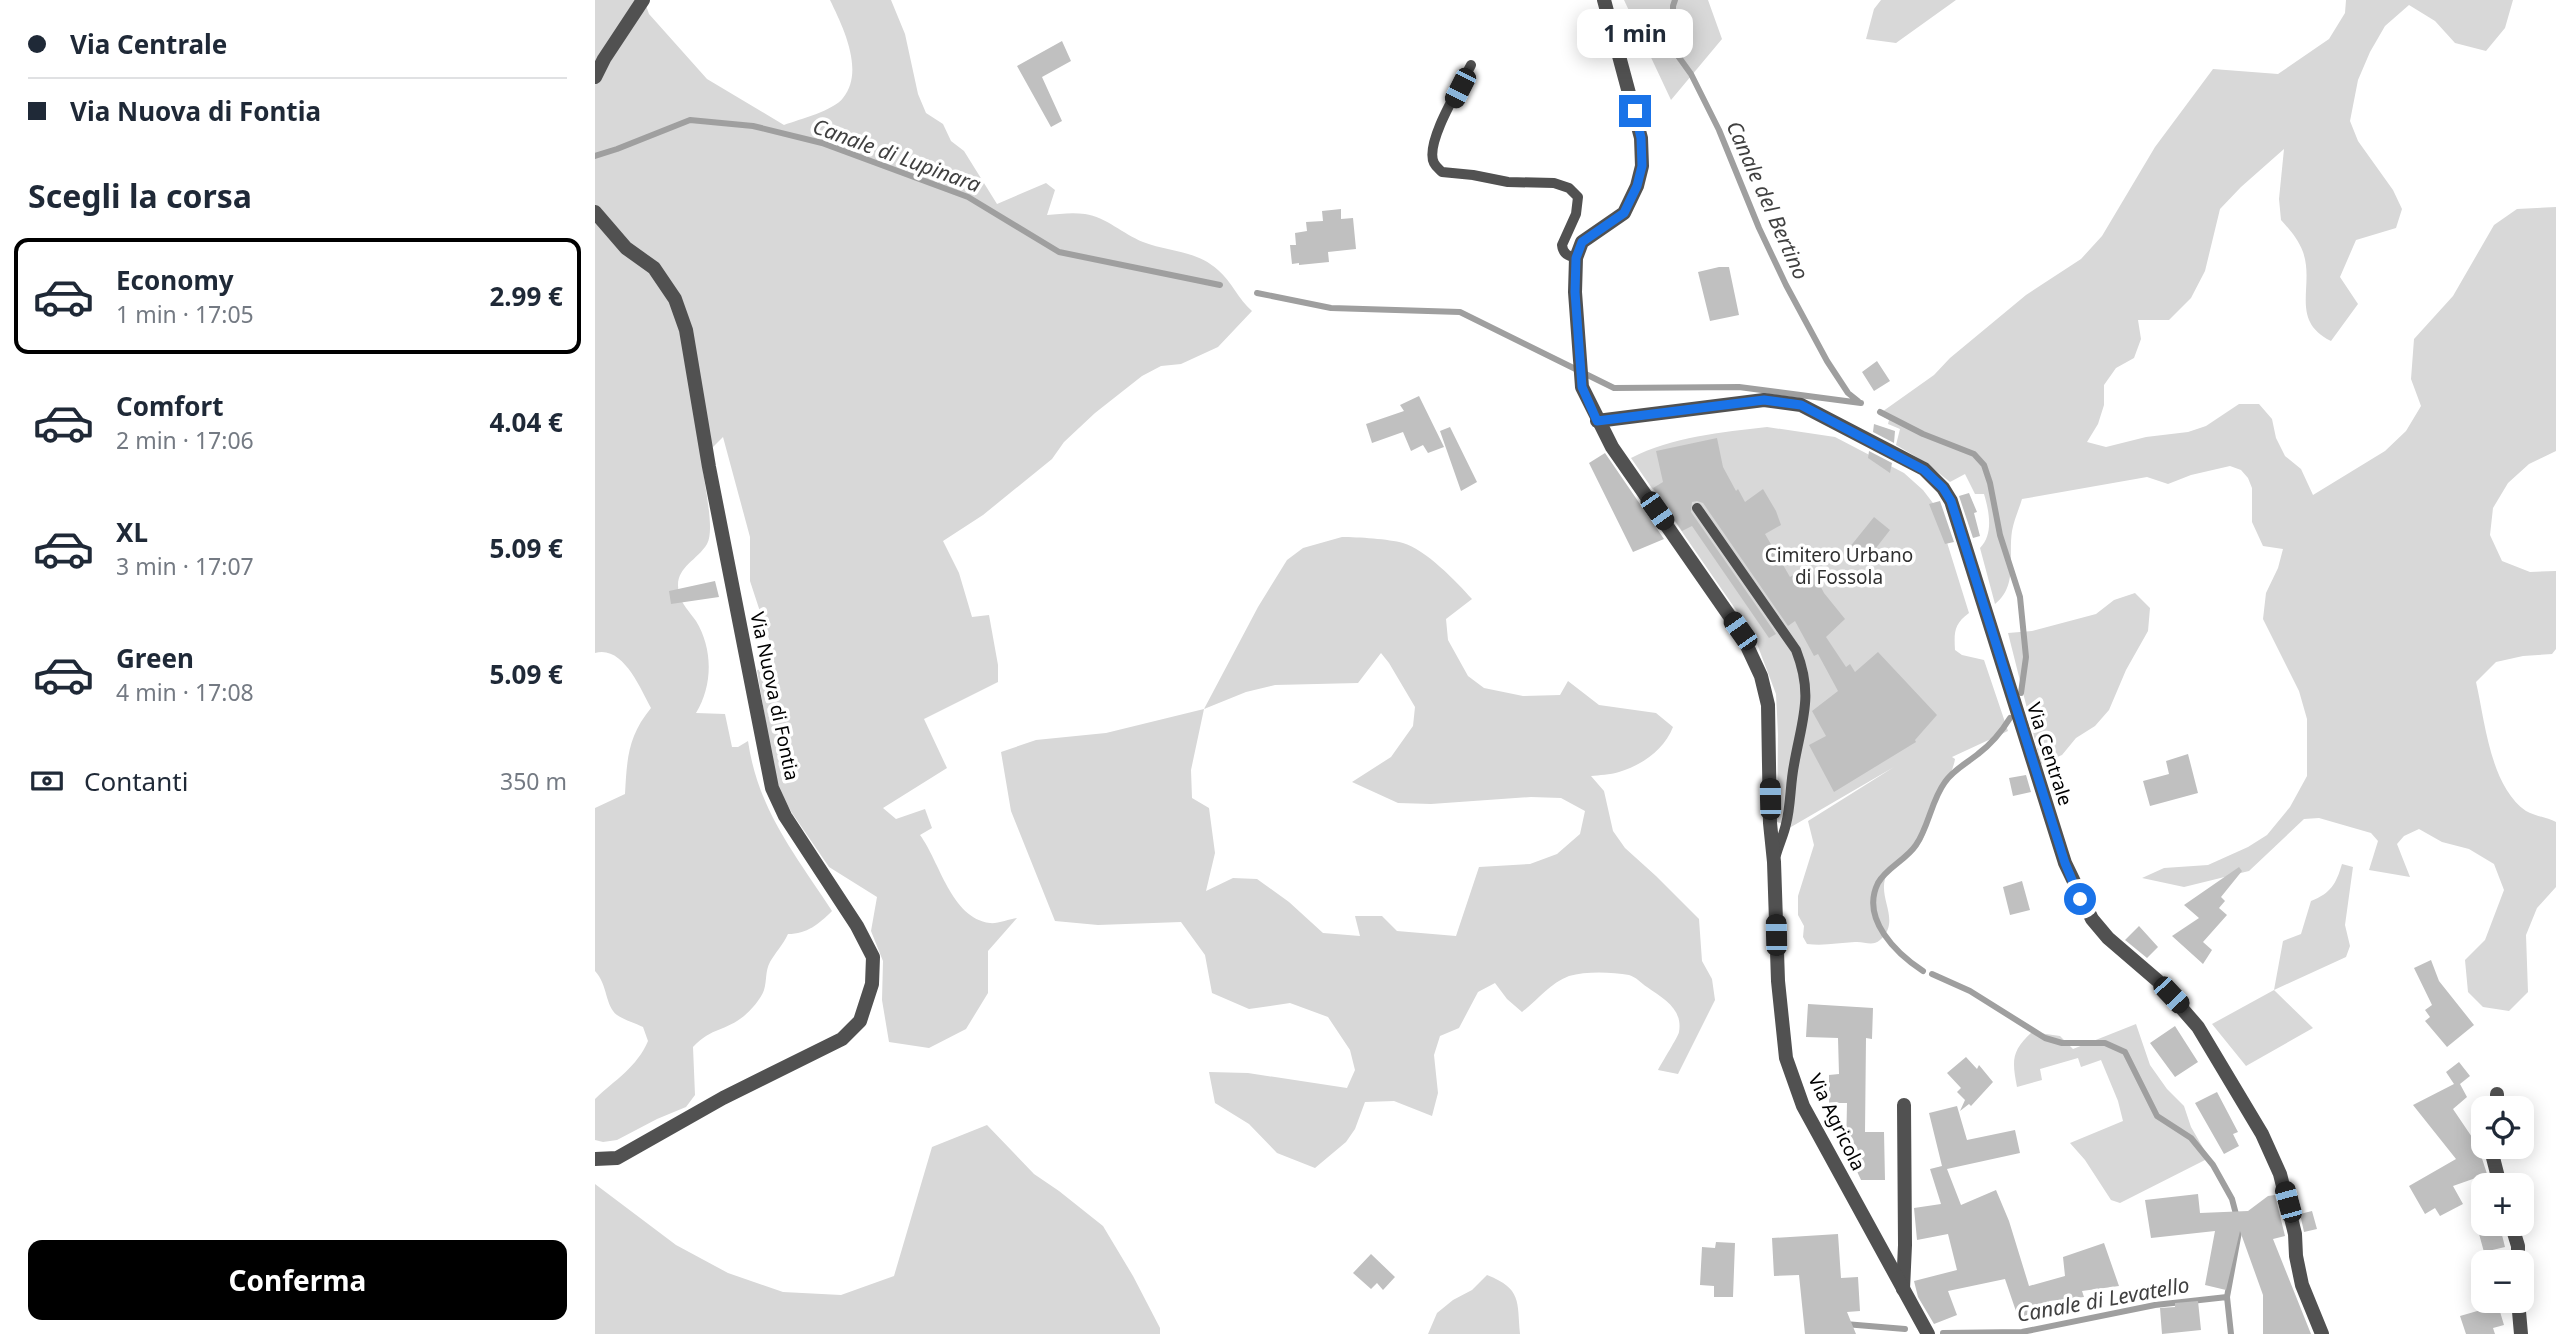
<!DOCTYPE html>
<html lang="it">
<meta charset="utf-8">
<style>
:root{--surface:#fff;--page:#f2f2f3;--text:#1f2937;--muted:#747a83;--line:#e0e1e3;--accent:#000}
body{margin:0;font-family:"Noto Sans",sans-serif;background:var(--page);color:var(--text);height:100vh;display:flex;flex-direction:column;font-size:26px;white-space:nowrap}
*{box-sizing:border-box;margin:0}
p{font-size:23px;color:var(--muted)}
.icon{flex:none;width:38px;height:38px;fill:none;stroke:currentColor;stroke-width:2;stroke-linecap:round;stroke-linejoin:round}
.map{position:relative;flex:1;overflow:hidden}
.panel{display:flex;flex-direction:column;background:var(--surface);width:595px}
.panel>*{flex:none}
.top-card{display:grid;align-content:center;height:154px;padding:0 28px;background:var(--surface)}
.controls{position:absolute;left:1876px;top:1096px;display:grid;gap:14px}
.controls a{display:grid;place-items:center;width:63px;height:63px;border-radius:14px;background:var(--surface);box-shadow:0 4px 18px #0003;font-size:35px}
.end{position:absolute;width:32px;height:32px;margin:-16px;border:9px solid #1a73e8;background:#fff;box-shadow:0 0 0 4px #fff}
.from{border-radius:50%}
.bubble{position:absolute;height:49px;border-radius:14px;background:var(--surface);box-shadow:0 4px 18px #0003;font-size:23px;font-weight:700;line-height:49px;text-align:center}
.car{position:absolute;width:21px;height:42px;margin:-21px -10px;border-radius:9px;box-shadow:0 0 5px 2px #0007;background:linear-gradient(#222 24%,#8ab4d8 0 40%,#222 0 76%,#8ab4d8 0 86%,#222 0)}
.top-card b{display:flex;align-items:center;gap:24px;height:66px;font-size:26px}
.top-card b+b{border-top:2px solid var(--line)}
.top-card i{width:18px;height:18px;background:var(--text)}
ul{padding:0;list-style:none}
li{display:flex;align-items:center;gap:21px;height:116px;margin:0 14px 10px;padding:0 14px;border:4px solid transparent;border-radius:14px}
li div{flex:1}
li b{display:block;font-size:26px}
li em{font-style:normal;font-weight:700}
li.selected{border-color:var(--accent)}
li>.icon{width:63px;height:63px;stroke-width:1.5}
h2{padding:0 28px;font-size:32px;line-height:84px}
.pay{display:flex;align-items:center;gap:18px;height:77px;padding:0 28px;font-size:26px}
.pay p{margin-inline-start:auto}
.button{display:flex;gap:14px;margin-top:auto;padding:14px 28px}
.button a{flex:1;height:80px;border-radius:14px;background:var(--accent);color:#fff;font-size:28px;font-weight:700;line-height:80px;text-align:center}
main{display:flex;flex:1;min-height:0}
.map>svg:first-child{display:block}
.green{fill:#d8d8d8;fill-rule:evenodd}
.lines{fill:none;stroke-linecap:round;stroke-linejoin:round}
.stream{stroke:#9f9f9f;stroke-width:6}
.building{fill:#c0c0c0}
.service{stroke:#515151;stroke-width:10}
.minor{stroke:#515151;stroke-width:14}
.tertiary{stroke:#515151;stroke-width:14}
.route{stroke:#1a73e8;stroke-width:9}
.labels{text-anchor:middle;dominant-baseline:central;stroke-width:7;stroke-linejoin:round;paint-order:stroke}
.park-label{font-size:19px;fill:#2f2f2f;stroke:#fff}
.street-label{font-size:19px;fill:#000;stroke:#fff}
.water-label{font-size:21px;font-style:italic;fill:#404040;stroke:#fff}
</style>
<main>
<section class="panel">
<div class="top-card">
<b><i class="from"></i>Via Centrale</b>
<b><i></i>Via Nuova di Fontia</b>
</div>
<h2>Scegli la corsa</h2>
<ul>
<li class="selected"><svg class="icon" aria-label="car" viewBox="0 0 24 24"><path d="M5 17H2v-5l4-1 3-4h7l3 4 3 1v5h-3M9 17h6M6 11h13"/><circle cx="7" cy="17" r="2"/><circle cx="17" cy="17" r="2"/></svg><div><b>Economy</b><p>1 min · 17:05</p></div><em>2.99 €</em></li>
<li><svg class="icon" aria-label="car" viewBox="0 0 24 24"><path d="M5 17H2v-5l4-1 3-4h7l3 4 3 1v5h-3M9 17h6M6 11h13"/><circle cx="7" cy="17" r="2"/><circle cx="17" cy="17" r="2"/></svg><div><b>Comfort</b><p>2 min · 17:06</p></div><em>4.04 €</em></li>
<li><svg class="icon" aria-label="car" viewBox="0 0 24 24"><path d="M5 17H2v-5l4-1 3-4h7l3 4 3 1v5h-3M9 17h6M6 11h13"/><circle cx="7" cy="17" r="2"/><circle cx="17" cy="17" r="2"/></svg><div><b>XL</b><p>3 min · 17:07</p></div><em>5.09 €</em></li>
<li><svg class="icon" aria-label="car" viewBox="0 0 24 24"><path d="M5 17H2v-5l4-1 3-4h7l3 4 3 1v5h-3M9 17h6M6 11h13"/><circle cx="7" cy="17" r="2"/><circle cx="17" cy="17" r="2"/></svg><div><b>Green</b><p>4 min · 17:08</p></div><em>5.09 €</em></li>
</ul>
<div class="pay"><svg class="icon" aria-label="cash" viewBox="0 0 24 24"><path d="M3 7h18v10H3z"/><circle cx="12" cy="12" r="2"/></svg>Contanti<p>350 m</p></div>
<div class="button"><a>Conferma</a></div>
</section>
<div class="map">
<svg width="1961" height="1334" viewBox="0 0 1961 1334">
<rect width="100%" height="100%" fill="#fff"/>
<!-- green -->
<path class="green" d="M0 0H49L54 14 112 79 189 125C205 119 238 111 248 98 270 71 248 27 235 0H296L310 34 323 94 331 113 348 124 356 141 369 151 402 204 451 183 460 190 452 215C464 214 477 212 490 214 511 217 528 234 548 242 574 252 601 250 623 270 637 282 643 299 657 311L623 347 586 364 566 366 547 376 500 413 469 442 457 459 388 515 348 541 364 573 377 617 394 615 403 665V682L329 719 352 768 288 808 301 819 330 809 337 828 325 835C345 862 356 918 395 923 402 924 414 919 422 918L393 951V993L371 1029 334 1048 294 1042 287 1000 288 961 276 931 282 897 234 867 197 813 181 784 162 670 179 666 175 642 155 581V537L128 437 107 458C107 478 121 528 112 544 101 562 78 568 84 593 86 604 95 612 101 621 118 649 118 685 101 713L130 714 137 747H143L153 741C163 810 200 854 237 911 224 924 212 934 193 934 188 945 180 953 175 962 170 971 172 981 169 990 166 999 156 1010 149 1016 131 1031 117 1027 98 1047L100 1095 91 1107 62 1119 22 1140 8 1142 0 1140V1099C20 1080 42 1067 53 1041L48 1027C40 1023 29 1020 22 1015 10 1006 13 985 0 971V808L30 794C32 758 33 736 56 708 45 688 28 645 0 653Z
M1029 0H1113L1127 39 1076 100Z
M1286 0H1361L1301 43 1271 39 1279 9Z
M1751 0H1918L1910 28 1891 51 1860 43 1840 21 1814 5 1790 26 1775 52 1763 80 1755 121 1763 141 1798 190 1807 209 1801 228 1761 240 1745 277 1763 304 1736 341C1694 320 1720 286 1708 252 1703 239 1695 230 1686 220L1684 199 1689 149 1646 187 1625 209 1610 271 1596 298 1574 320H1543L1546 339 1539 358 1521 368 1509 385V405L1503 424 1492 442 1511 447 1551 437 1593 432 1611 426 1644 404H1664L1677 419 1681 438 1690 456 1706 469 1718 495 1790 451 1811 431 1826 406 1816 379 1819 339 1858 296 1899 225 1922 209 1961 207V451L1934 464 1913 483 1898 508 1895 535 1907 561 1935 572 1961 571V649L1957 654 1928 656 1901 662 1881 682C1890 721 1895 786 1931 811 1939 816 1952 817 1961 822V887L1942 908 1931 935 1933 992 1914 1011 1888 1007 1873 992 1870 960 1890 940 1909 890 1899 864 1874 849 1847 842 1824 829 1809 836 1802 844 1815 877 1774 870 1783 841 1776 833 1724 818 1709 819 1654 871 1589 887 1547 878 1569 868 1613 865 1653 847 1672 835 1695 807 1712 776V719L1704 691 1668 619 1671 593 1683 568 1688 549 1668 546 1657 522V488L1653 478 1646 470 1635 466 1596 475 1573 484 1552 477 1427 499C1424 509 1419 520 1417 531 1413 557 1423 586 1400 604L1385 548C1399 534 1394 511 1389 494H1380L1370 474 1355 482 1330 462 1301 445 1305 429 1293 424 1294 420 1284 414 1339 375 1355 358 1431 295 1486 259 1507 236 1560 147 1618 69 1683 74 1734 39 1750 13Z
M1172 427 1240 437 1309 473 1328 490 1341 507 1374 613C1359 624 1359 632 1360 650L1367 655 1389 660 1413 731 1357 757 1360 759C1357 779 1343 788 1335 806 1330 819 1334 836 1323 846 1312 858 1294 861 1290 879 1284 900 1306 922 1285 940 1277 947 1269 941 1260 942 1243 943 1229 946 1212 944L1208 937 1209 926 1203 915V896L1219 845 1213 821 1299 767 1196 827 1182 822 1183 734 1181 694 1159 636 1036 458C1077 437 1127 432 1172 427Z
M747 537C763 537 794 539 808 543 830 549 862 582 877 599L851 619 853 640 873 676 889 688 928 696 965 695 973 681 1004 705 1061 713 1078 727C1069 750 1047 765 1024 772 1015 775 1004 775 996 776L1009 791 1018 831 1030 848 1061 876 1104 919 1107 961 1117 979 1120 1000 1083 1074 1063 1070C1067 1062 1083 1037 1084 1032 1088 1009 1069 999 1052 987 1046 983 1041 977 1034 975 1017 972 991 971 974 976 955 983 943 1000 927 1012L912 999 900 983 883 992 864 1028 845 1036 839 1055 843 1093 837 1116 799 1101 770 1102 760 1129 751 1142 720 1168 682 1153 654 1124 620 1103 614 1072 653 1073 752 1088 760 1070 755 1050 733 1017 695 1003 654 1009 617 993 610 955 586 922 503 925 460 921 416 811 406 752 441 740 511 733 609 709 663 607 692 560 708 548ZM786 653 794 663 820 707 818 726 796 757 757 782 803 803 836 804 936 797 966 798 990 811 985 834 962 854 935 864 884 867 861 936 802 931 787 916H760L765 936 728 933 694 902 662 879 638 878 611 891 620 853 614 808 597 798 596 770 609 709 651 692 680 685 763 683Z
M1540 593 1555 608 1553 631 1531 670 1514 710 1500 726 1481 738 1467 755 1446 764 1413 633 1437 631 1501 614 1519 600Z
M1747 864 1758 867 1750 925 1755 946 1751 957 1679 990 1718 1028 1651 1066 1617 1024 1679 990 1688 941 1706 934 1716 901C1736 893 1741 884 1747 864Z
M1541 1024 1555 1065 1572 1089 1589 1106 1596 1127 1614 1158 1525 1203 1516 1200 1490 1160 1475 1143 1528 1121 1523 1101 1506 1060 1486 1067 1483 1058 1445 1069 1447 1080 1422 1087C1417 1061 1416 1051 1437 1032L1465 1036 1478 1049Z
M392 1125 439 1174 464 1191 508 1226 538 1276 565 1328V1334H0V1184L81 1245 133 1273 188 1292 246 1295 299 1276 337 1147Z
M892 1275C927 1289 922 1301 925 1334H833L842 1313 858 1300 877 1290Z"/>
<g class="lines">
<!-- stream -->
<path class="stream" d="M1080 0 1078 6V49L1096 74 1124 130 1164 228 1191 285 1232 361 1253 393 1263 401
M0 156 22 149 95 120 158 126 227 143 373 197 464 252 625 285
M662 293 736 308 865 312 1019 388 1144 387 1266 403
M1285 412 1328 434 1379 454 1389 465 1395 483 1405 535 1425 597 1431 657 1426 693
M1328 971C1302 954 1265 919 1283 883 1291 868 1311 860 1321 845 1334 826 1336 801 1350 782 1358 770 1372 763 1383 754 1395 745 1407 731 1415 718
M1337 974 1375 991 1450 1038 1467 1043H1510L1530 1052 1562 1116 1596 1138 1618 1165 1637 1199 1642 1218
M1250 1324 1310 1329
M1348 1333 1427 1332 1560 1305 1632 1297
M1636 1334 1632 1297 1644 1232"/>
</g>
<!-- building -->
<path class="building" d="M467 41 476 61 447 77 467 121 456 127 422 66Z
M746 209V219L758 218 761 249 733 252 734 262 704 265V263L697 264 695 245H701L700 233 712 231 711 222 728 221 727 211Z
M1124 267H1134L1144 315 1115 321 1103 272Z
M1282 361 1295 381 1279 391 1267 372Z
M824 396 849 447 833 453 828 445 816 451 808 432 777 443 771 424 809 411 805 405Z
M1279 424 1300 431 1299 443 1278 432Z
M855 427 882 482 866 491 845 431Z
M1122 438 1128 467 1141 491 1143 489 1150 502 1168 489 1181 511 1186 525 1170 534 1195 577 1215 566 1229 593 1250 619 1231 637 1251 667 1255 664 1260 672 1283 652 1342 715 1320 740 1321 742 1239 792 1214 745 1231 736 1217 711 1243 691 1223 654 1219 656 1200 621 1193 626 1108 503 1102 501 1097 502 1096 512 1181 634 1174 638 1097 526 1087 531 1058 488 1068 482 1061 451Z
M1274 451 1297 463 1295 473 1273 458Z
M1010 453 1069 539 1038 552 994 463Z
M1374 493 1382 512 1379 513 1385 536 1378 538 1364 496Z
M1345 501 1359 542 1350 544 1334 504Z
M1279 517 1295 530 1267 566 1250 553Z
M120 581 124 597 76 604 74 591Z
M1593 754 1603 793 1555 806 1548 781 1574 774 1571 761Z
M1431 775 1436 792 1418 796 1414 778Z
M1644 867 1647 871 1626 897 1630 901 1624 908 1632 915 1608 942 1617 950 1608 964 1577 936 1604 918 1589 905Z
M1427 881 1435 910 1415 915 1408 887Z
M1544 926 1563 947 1552 958 1530 940Z
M1836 960 1844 981 1879 1025 1852 1047 1830 1021 1835 1017 1830 1010 1837 1005 1819 968Z
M1213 1004 1278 1008 1277 1039 1271 1038 1270 1132H1289L1290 1180H1266L1259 1165V1153L1251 1152 1252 1103H1234V1075L1244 1074 1243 1038 1211 1037Z
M1580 1026 1603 1062 1580 1077 1555 1043Z
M1371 1057 1382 1069 1384 1065 1398 1082 1376 1106 1374 1104 1365 1111 1370 1100 1362 1092 1366 1088 1352 1073Z
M1864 1062 1875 1076 1865 1084 1872 1097 1858 1109 1883 1146 1892 1174 1858 1186 1868 1204 1845 1216 1840 1208 1830 1214 1814 1186 1861 1159 1818 1105 1859 1084 1851 1072Z
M1622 1092 1643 1132 1638 1134 1644 1146 1629 1154 1600 1103Z
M1362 1106 1372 1140 1420 1130 1425 1153 1352 1169 1366 1205 1401 1190 1414 1221 1434 1286 1470 1276 1468 1257 1509 1243 1524 1286 1487 1291 1489 1297 1454 1301 1458 1313 1425 1323 1410 1279 1353 1291 1362 1315 1339 1324 1323 1297 1319 1281 1362 1270 1353 1234 1322 1240 1319 1208 1346 1204 1335 1169 1347 1166 1334 1113Z
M1603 1194 1605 1213 1653 1211 1673 1196 1680 1195 1690 1236 1678 1239 1716 1334H1668V1295L1645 1231 1631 1290 1610 1285 1620 1231 1556 1238 1550 1200Z
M1717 1211 1722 1229 1709 1232 1705 1214Z
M1881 1223H1904L1910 1247 1889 1252Z
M1243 1234 1246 1278 1263 1277 1265 1311 1252 1312 1261 1334H1210L1204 1275 1179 1276 1177 1238Z
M1121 1242 1140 1243 1138 1297H1119V1286L1105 1285 1107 1247 1120 1248Z
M776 1254 800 1277 788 1290 782 1283 776 1289 758 1273Z
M1603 1301 1606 1330 1567 1334 1565 1308 1580 1307V1303Z
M1903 1305 1909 1325 1898 1328 1900 1334H1871L1865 1316Z"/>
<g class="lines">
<!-- service -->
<path class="service" d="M876 65C866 85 829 143 839 163 841 167 844 169 847 172L878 175 913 182 959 183 974 188 983 197 981 214 967 245C968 254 973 256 981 258
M1102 508 1201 650C1219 696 1207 719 1199 765 1195 785 1196 805 1191 824 1189 834 1184 844 1181 855"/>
<!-- minor -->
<path class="minor" d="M1002 421 1169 400 1206 405 1329 469 1348 488 1356 501 1470 863 1497 919 1513 938 1563 981 1603 1027 1667 1134 1685 1174 1700 1234 1701 1256 1707 1285 1727 1334
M1902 1094V1108
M1895 1146 1905 1185
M1916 1223 1923 1246V1262
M1308 1289 1310 1245 1309 1105
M1923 1300 1926 1334"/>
<!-- tertiary -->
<path class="tertiary" d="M1009 0 1046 138 1047 166 1042 186 1029 213 987 242 981 258 980 292 987 387 1017 447 1145 631 1166 676 1173 705 1175 823 1179 862 1183 981 1191 1058 1208 1106 1333 1334
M0 77 9 59 48 0
M0 212 31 248 59 268 80 299 91 330 114 467 177 788 190 816 262 926 278 957 277 984 265 1021 247 1039 128 1098 22 1158 0 1159"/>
</g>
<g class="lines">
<!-- route -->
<path class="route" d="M1040 111 1046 138 1047 166 1042 186 1029 213 987 242 981 258 980 292 987 387 1002 421 1169 400 1206 405 1329 470 1348 488 1356 501 1470 863 1485 899"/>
</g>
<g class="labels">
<!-- park labels -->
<g class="park-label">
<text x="1244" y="555">Cimitero Urbano<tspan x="1244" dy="22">di Fossola</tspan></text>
</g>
<!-- street labels -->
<g class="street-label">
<text transform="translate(180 696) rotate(78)">Via Nuova di Fontia</text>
<text transform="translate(1455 754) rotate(72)">Via Centrale</text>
<text transform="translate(1242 1122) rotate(64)">Via Agricola</text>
</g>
<!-- water labels -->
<g class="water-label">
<text transform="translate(302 155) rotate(20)">Canale di Lupinara</text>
<text transform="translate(1173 200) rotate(66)">Canale del Bertino</text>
<text transform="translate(1508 1299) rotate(-10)">Canale di Levatello</text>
</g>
</g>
</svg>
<div class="controls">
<a><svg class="icon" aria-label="locate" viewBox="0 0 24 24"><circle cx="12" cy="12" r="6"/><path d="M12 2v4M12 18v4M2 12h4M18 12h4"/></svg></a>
<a>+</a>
<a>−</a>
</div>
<i class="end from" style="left:1485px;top:899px"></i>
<i class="end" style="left:1040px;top:111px"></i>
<div class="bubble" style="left:982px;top:9px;width:116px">1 min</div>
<i class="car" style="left:865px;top:88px;rotate:207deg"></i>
<i class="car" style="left:1062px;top:511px;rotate:145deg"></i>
<i class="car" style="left:1145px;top:631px;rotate:325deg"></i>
<i class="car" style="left:1175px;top:799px;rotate:359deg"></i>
<i class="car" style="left:1181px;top:935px;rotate:359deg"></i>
<i class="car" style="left:1576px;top:995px;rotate:137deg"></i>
<i class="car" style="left:1693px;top:1202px;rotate:345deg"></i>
</div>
</main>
